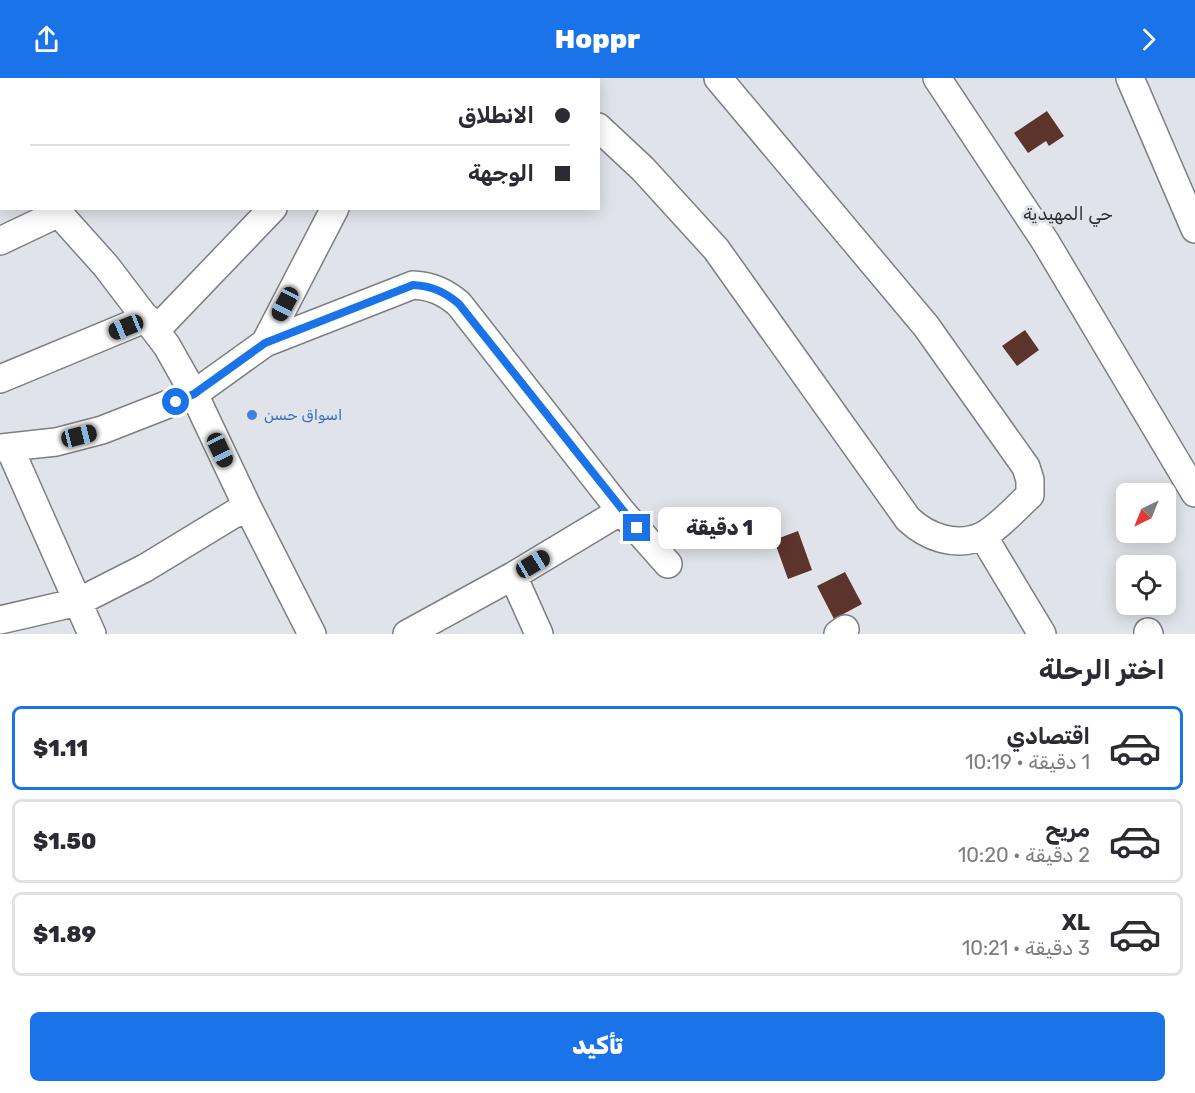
<!DOCTYPE html>
<html lang="ar">
<meta charset="utf-8">
<style>
:root{--surface:#fff;--page:#f2f2f3;--text:#2b2b33;--muted:#7c7c81;--line:#e1e1e2;--accent:#1a73e8}
body{margin:0;font-family:Rubik,Vazirmatn,sans-serif;background:var(--page);color:var(--text);direction:rtl;height:100vh;display:flex;flex-direction:column;font-size:22px;white-space:nowrap}
*{box-sizing:border-box;margin:0}
p{font-size:20px;color:var(--muted)}
.icon{flex:none;width:33px;height:33px;fill:none;stroke:currentColor;stroke-width:2;stroke-linecap:round;stroke-linejoin:round}
.map{position:relative;height:556px;overflow:hidden;direction:ltr}
.side{display:flex;flex-direction:column;background:var(--surface);flex:1}
.side>*{flex:none}
.hud{position:absolute;left:0px;top:0px;width:600px;height:132px;box-shadow:0 3px 15px #0003;direction:rtl;display:grid;align-content:center;height:132px;padding:0 30px;background:var(--surface)}
.needle{width:39px;rotate:223deg}
.tools{position:absolute;left:1116px;top:405px;display:grid;gap:12px}
.tools a{display:grid;place-items:center;width:60px;height:60px;border-radius:9px;background:var(--surface);box-shadow:0 3px 15px #0003;font-size:30px}
.end{position:absolute;width:27px;height:27px;margin:-14px;border:8px solid #1a73e8;background:#fff;box-shadow:0 0 0 3px #fff}
.from{border-radius:50%}
.bubble{position:absolute;height:42px;border-radius:9px;background:var(--surface);box-shadow:0 3px 15px #0003;font-size:20px;font-weight:800;line-height:42px;text-align:center;direction:rtl}
.car{position:absolute;width:18px;height:36px;margin:-18px -9px;border-radius:8px;box-shadow:0 0 4px 2px #0007;background:linear-gradient(#222 24%,#8ab4d8 0 40%,#222 0 76%,#8ab4d8 0 86%,#222 0)}
.hud b{display:flex;align-items:center;gap:21px;height:57px;font-size:22px}
.hud b+b{border-top:2px solid var(--line)}
.hud i{width:15px;height:15px;background:var(--text)}
ul{padding:0;list-style:none}
li{display:flex;align-items:center;gap:18px;height:84px;margin:0 12px 9px;padding:0 18px;border:3px solid var(--line);border-radius:9px}
li div{flex:1}
li b{display:block;font-size:22px}
li em{font-style:normal;font-weight:800}
li.on{border-color:var(--accent)}
li>.icon{width:54px;height:54px;stroke-width:1.5}
h2{padding:0 30px;font-size:27px;line-height:72px}
.button{display:flex;gap:12px;margin-top:auto;padding:12px 30px}
.button a{flex:1;height:69px;border-radius:9px;background:var(--accent);color:#fff;font-size:24px;font-weight:800;line-height:69px;text-align:center}
header{display:flex;justify-content:space-between;align-items:center;height:78px;padding:0 30px;background:var(--accent);color:#fff;font-size:27px;font-weight:800}
.map>svg:first-child{display:block}
.building{fill:#5d342c}
.lines{fill:none;stroke-linecap:round;stroke-linejoin:round}
.minor-casing{stroke:#7e7f85;stroke-width:30}
.minor{stroke:#fff;stroke-width:27}
.route{stroke:#1a73e8;stroke-width:8}
.shop-dot{fill:#3f7fe0;stroke:#e1e3ea;stroke-width:2}
.labels{text-anchor:middle;dominant-baseline:central;stroke-width:6;stroke-linejoin:round;paint-order:stroke}
.shop-label{font-size:15px;fill:#366cbe;stroke:#e1e3ea;text-anchor:start}
.quarter-label{font-size:18px;fill:#2f3035;stroke:#e1e3ea}
</style>
<header><svg class="icon" aria-label="forward" viewBox="0 0 24 24"><path d="M9 5l7 7-7 7"/></svg>Hoppr<svg class="icon" aria-label="share" viewBox="0 0 24 24"><path d="M12 15V3M7 8l5-5 5 5M5 13v7h14v-7"/></svg></header>
<div class="map">
<svg width="1195" height="556" viewBox="0 0 1195 556">
<rect width="100%" height="100%" fill="#e1e3ea"/>
<!-- building -->
<path class="building" d="M1047 33 1064 58 1049 68 1046 63 1028 75 1014 55Z
M1025 252 1039 272 1017 288 1002 268Z
M798 453 812 492 788 501 774 462Z
M845 494 862 526 834 541 817 508Z"/>
<g class="lines">
<defs>
<path id="minor" d="M159 0 160 2
M320 0 323 2
M546 0 547 2
M937 0 1045 163 1195 415
M1130 0 1195 151
M408 2 409 0
M598 49 643 91 716 171 908 441C927 459 956 470 982 458 997 451 1017 429 1030 417V402L1026 389 926 248 718 0
M0 80 2 81
M54 130 106 188 167 268 194 316 247 428 312 556
M0 163 59 135
M156 252 273 130
M265 265 413 207C432 208 445 214 459 226L621 433 668 486
M0 301 147 240
M0 370 56 364 102 352 194 316 265 265 335 130
M10 371 92 556
M983 458 1042 556
M513 498 539 556
M0 542 78 524 145 490 247 428
M1148 554 1149 556
M407 556 513 498 621 433
M838 556 845 551"/>
</defs>
<!-- minor casing -->
<use href="#minor" class="minor-casing"/>
<!-- minor -->
<use href="#minor" class="minor"/>
</g>
<g class="lines">
<!-- route -->
<path class="route" d="M176 324 194 316 265 265 413 207C432 208 445 214 459 226L637 450"/>
</g>
<!-- markers -->
<circle class="shop-dot" cx="252" cy="337" r="6"/>
<g class="labels">
<!-- shop labels -->
<g class="shop-label">
<text x="264" y="337">اسواق حسن</text>
</g>
<!-- quarter labels -->
<g class="quarter-label">
<text x="1068" y="136">حي المهيدية</text>
</g>
</g>
</svg>
<div class="tools">
<a><svg class="needle" viewBox="-14 -14 28 28"><path d="M0-13l5 13h-10z" fill="#e53935"/><path d="M0 13l5-13h-10z" fill="#7c7c81"/></svg></a>
<a><svg class="icon" aria-label="locate" viewBox="0 0 24 24"><circle cx="12" cy="12" r="6"/><path d="M12 2v4M12 18v4M2 12h4M18 12h4"/></svg></a>
</div>
<i class="end from" style="left:176px;top:324px"></i>
<i class="end" style="left:637px;top:450px"></i>
<div class="bubble" style="left:658px;top:429px;width:123px">1 دقيقة</div>
<i class="car" style="left:285px;top:226px;rotate:208deg"></i>
<i class="car" style="left:126px;top:249px;rotate:248deg"></i>
<i class="car" style="left:79px;top:358px;rotate:76deg"></i>
<i class="car" style="left:220px;top:372px;rotate:155deg"></i>
<i class="car" style="left:533px;top:486px;rotate:59deg"></i>
<div class="hud">
<b><i class="from"></i>الانطلاق</b>
<b><i></i>الوجهة</b>
</div>
</div>
<section class="side">
<h2>اختر الرحلة</h2>
<ul>
<li class="on"><svg class="icon" aria-label="car" viewBox="0 0 24 24"><path d="M5 17H2v-5l4-1 3-4h7l3 4 3 1v5h-3M9 17h6M6 11h13"/><circle cx="7" cy="17" r="2"/><circle cx="17" cy="17" r="2"/></svg><div><b>اقتصادي</b><p>1 دقيقة · 10:19</p></div><em>$1.11</em></li>
<li><svg class="icon" aria-label="car" viewBox="0 0 24 24"><path d="M5 17H2v-5l4-1 3-4h7l3 4 3 1v5h-3M9 17h6M6 11h13"/><circle cx="7" cy="17" r="2"/><circle cx="17" cy="17" r="2"/></svg><div><b>مريح</b><p>2 دقيقة · 10:20</p></div><em>$1.50</em></li>
<li><svg class="icon" aria-label="car" viewBox="0 0 24 24"><path d="M5 17H2v-5l4-1 3-4h7l3 4 3 1v5h-3M9 17h6M6 11h13"/><circle cx="7" cy="17" r="2"/><circle cx="17" cy="17" r="2"/></svg><div><b>XL</b><p>3 دقيقة · 10:21</p></div><em>$1.89</em></li>
</ul>
<div class="button"><a>تأكيد</a></div>
</section>
